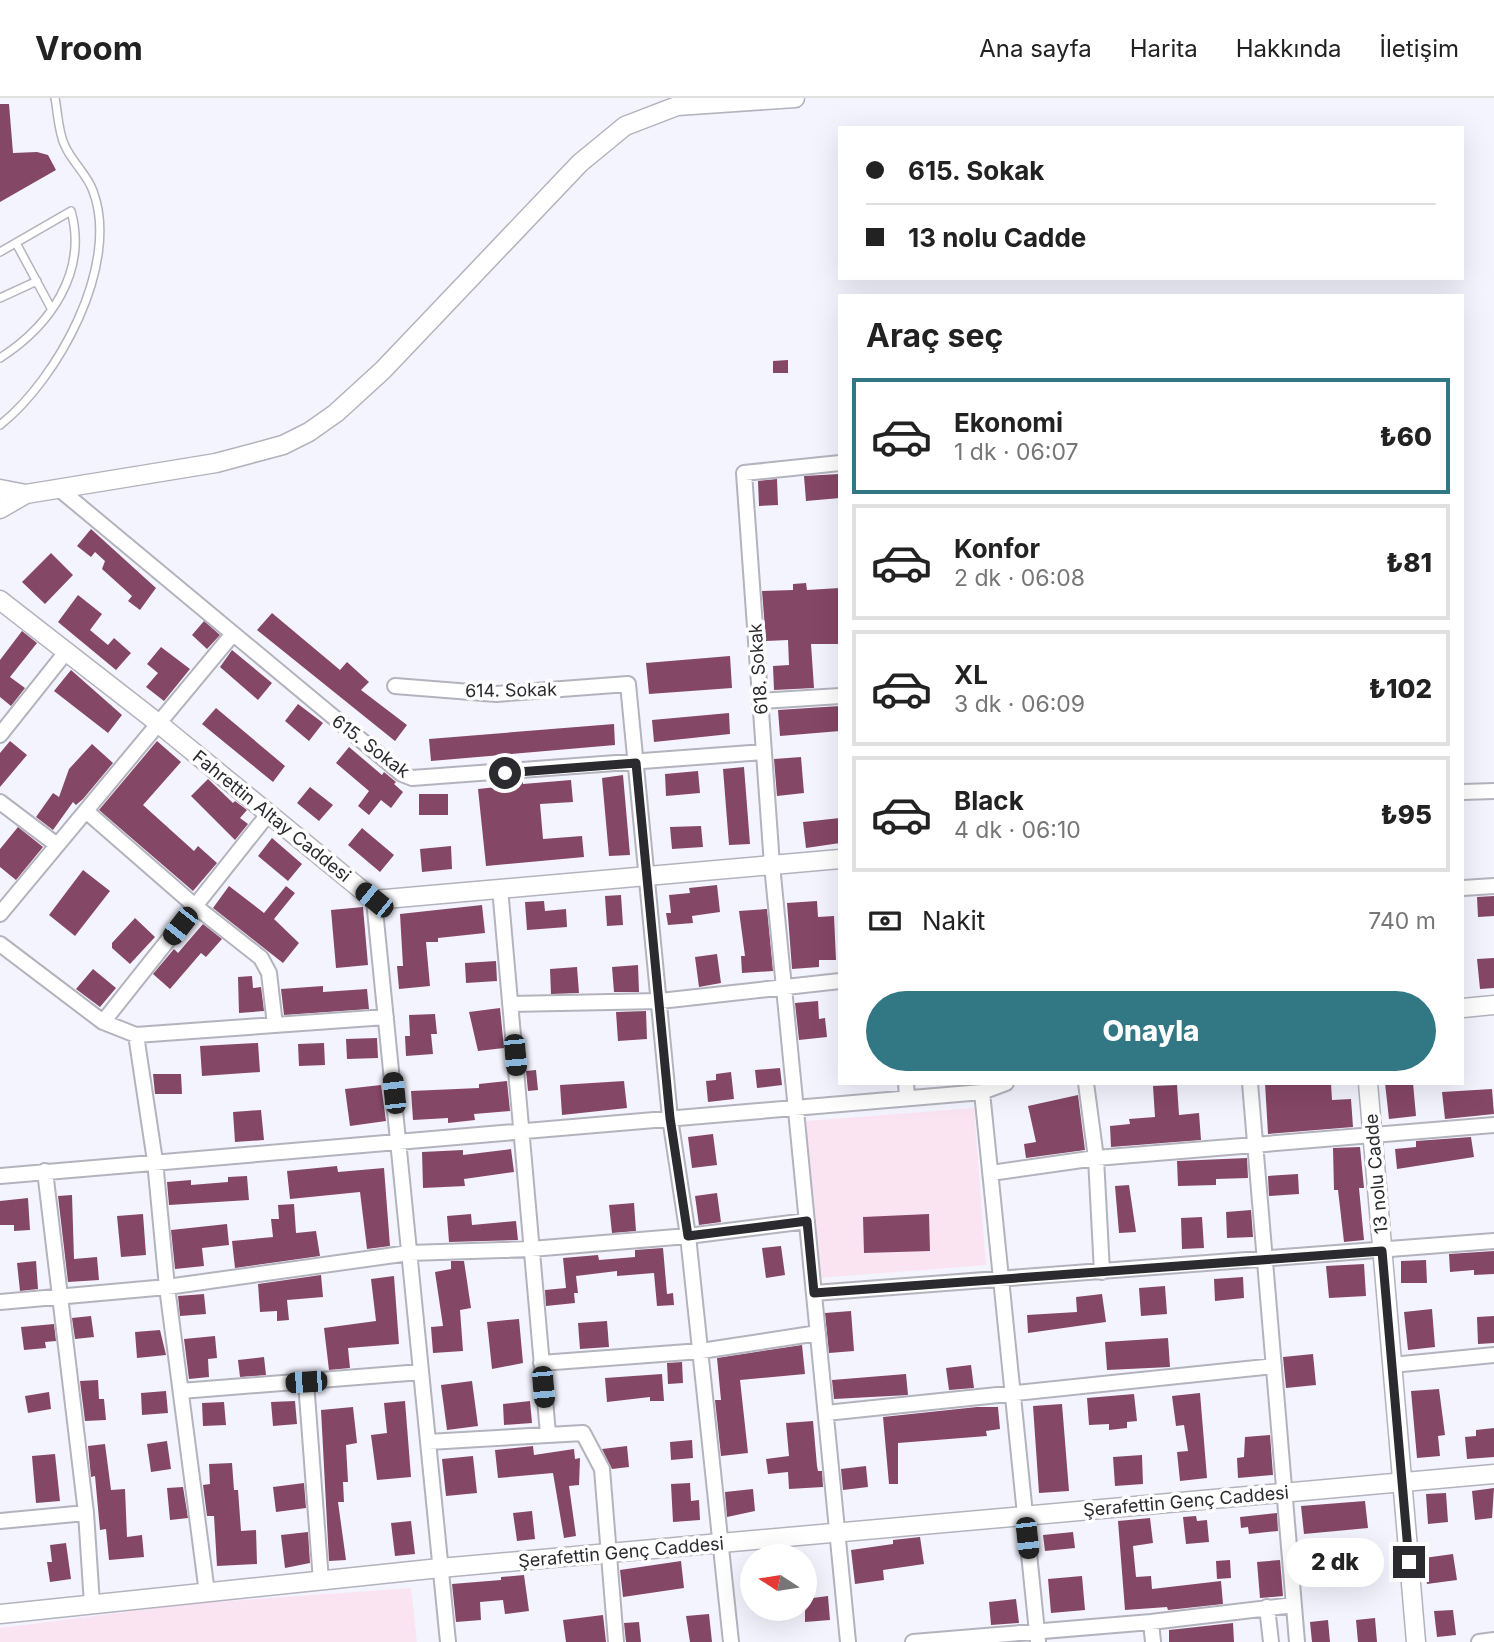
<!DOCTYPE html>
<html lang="tr">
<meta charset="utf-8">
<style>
:root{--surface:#fff;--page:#f6f6f6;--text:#222;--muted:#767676;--line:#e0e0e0;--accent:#317784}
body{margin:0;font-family:Inter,sans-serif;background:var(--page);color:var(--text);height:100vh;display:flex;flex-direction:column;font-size:26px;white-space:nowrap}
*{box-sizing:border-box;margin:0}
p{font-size:23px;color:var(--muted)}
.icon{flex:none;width:38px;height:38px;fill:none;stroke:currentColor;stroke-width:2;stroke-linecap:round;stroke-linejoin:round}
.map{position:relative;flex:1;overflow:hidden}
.side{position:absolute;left:838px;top:196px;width:626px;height:791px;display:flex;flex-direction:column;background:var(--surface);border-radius:0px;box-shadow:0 7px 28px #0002}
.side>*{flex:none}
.top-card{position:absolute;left:838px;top:28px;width:626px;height:154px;border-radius:0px;box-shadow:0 7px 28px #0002;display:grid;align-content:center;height:154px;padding:0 28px;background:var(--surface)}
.needle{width:46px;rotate:282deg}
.tools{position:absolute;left:740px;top:1446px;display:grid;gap:14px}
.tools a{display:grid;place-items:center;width:77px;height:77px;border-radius:50%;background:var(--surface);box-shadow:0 7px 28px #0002;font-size:35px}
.end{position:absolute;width:32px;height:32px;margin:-16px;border:9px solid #2b2b2f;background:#fff;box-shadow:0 0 0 4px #fff}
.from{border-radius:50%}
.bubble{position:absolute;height:49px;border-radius:24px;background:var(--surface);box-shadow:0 7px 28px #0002;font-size:23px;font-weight:800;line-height:49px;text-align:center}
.car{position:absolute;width:21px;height:42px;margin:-21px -10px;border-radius:9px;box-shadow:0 0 5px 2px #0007;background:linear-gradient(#222 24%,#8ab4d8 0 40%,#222 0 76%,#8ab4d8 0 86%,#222 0)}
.top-card b{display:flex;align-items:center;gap:24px;height:66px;font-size:26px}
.top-card b+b{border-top:2px solid var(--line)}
.top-card i{width:18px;height:18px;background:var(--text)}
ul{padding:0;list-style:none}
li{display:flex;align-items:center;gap:21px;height:116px;margin:0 14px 10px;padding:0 14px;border:4px solid var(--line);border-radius:0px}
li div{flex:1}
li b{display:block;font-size:26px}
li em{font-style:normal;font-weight:800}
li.on{border-color:var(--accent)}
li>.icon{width:63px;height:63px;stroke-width:1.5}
h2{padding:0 28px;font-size:32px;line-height:84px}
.pay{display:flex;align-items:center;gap:18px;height:77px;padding:0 28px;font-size:26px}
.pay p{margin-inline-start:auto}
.primary-button{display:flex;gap:14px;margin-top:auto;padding:14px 28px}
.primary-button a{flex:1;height:80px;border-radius:42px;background:var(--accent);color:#fff;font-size:28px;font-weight:800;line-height:80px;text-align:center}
header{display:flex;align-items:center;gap:42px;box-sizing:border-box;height:98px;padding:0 35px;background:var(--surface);border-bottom:2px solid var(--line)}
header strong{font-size:33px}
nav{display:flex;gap:38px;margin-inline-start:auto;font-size:24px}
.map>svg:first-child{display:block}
.education{fill:#fae4f2}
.building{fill:#854766}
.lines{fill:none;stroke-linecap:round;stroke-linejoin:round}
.service-casing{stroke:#b3b3bd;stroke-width:10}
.minor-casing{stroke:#b3b3bd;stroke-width:18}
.tertiary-casing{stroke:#b3b3bd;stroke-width:21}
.service{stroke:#fff;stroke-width:7}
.minor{stroke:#fff;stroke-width:14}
.tertiary{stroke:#fff;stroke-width:18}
.route{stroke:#2b2b2f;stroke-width:9}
.labels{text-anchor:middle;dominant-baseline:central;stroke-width:7;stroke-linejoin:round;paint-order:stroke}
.street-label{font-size:18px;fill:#2b2b2f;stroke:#fff}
</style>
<header>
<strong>Vroom</strong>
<nav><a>Ana sayfa</a><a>Harita</a><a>Hakkında</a><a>İletişim</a></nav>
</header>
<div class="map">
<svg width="1494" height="1544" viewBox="0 0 1494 1544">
<rect width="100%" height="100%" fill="#f4f4ff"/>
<!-- education -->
<path class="education" d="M974 1010 986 1167 818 1180 806 1023Z
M411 1490 417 1544H0V1530L189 1506Z"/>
<!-- building -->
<path class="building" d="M0 6H9L13 55 37 54 48 57 56 72 0 104Z
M788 262V275H773V263Z
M839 376 840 400 806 403 804 378Z
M777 381 778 407 759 408 758 383Z
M91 431 156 490 140 512 128 503 132 498 102 471 105 463 95 454 91 459 77 448Z
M51 455 73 477 45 506 22 484Z
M806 485 807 492 840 490V546H811L814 590 774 592 773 568 789 567 788 542 766 543 762 493 793 492V486Z
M78 497 102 516 90 532 108 547 114 540 131 555 116 572 58 524Z
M272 515 340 572 347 564 369 584 361 592 407 627 395 643 257 532Z
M204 523 220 537 207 551 192 537Z
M22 533 37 545 10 579 25 590 11 608 0 599V562Z
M161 549 190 571 164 603 146 589 158 575 147 566Z
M232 552 272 585 258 602 220 569Z
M730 558 732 590 649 596 646 565Z
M71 572 122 617 108 635 54 593Z
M298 606 323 625 309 643 285 623Z
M840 608V633L780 638 778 612Z
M216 610 285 668 273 684 202 626Z
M729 615 730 636 654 644 652 622Z
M614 626 615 647 431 663 429 641Z
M10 643 27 657 0 689V655Z
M157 643 181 664 143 707 194 753 198 748 217 765 193 793 99 712Z
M92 646 113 665 83 701 76 707 73 704 53 732 36 719 53 695 59 699 69 671Z
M349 649 382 677 384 674 396 684 394 686 403 694 391 710 381 702 369 717 358 708 369 693 336 665Z
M801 659 804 695 777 698 774 661Z
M744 669 750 746 729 747 723 671Z
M698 673 700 695 666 698 665 676Z
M623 677 630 757 609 758 602 680Z
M208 681 233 705 235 703 247 712 240 720 248 726 235 742 191 698Z
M523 681V686L571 682 573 704 540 706 543 741 582 738 584 759 486 768 478 691 507 688 506 683Z
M310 689 333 707 319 723 297 705Z
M419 696H448V717H419Z
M840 720V745L806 750 803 724Z
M701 728 703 749 672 751 670 729Z
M18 729 43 749 16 782 0 769V751Z
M362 730 394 757 380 774 348 747Z
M272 740 302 766 288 783 258 758Z
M451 748 452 771 422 774 420 751Z
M83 772 110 793 75 838 49 817Z
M717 787 720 814 692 818 693 825 668 827 666 815H671L669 797 690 795 689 790Z
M229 788 264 815 286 788 295 795 274 821 299 845 283 865 213 810Z
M621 797 623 827 607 828 605 798Z
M1494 798V818L1478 819 1477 799Z
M544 803 545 813 566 811 567 829 527 832 525 804Z
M817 803 818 819 834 818 836 862H819V869L792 871 787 805Z
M482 807 485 835 438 840V844H426L430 888 399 891 397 868H403L400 816Z
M363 809 368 867 336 870 331 812Z
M767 811 773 873 742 875 741 858H745L739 813Z
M135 820 155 839 130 866 112 850V845Z
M203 826 222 841 206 859 201 855 170 891 153 876 174 851 178 855Z
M717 856 721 885 699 889 695 859Z
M1494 860V890L1480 891 1477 861Z
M496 863 497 883 466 885 465 865Z
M638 867 639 894H614L612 869Z
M577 869 579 895 551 896 550 871Z
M93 871 116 890 100 909 76 891Z
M252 878 253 890 261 889 264 913 239 915 238 879Z
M323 888V894L367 891 369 911 284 917 281 891Z
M818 903 819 921 825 920 827 939 799 942 795 905Z
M500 910 504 950 478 953 469 914Z
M646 913 647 941 618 943 616 914Z
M435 916 437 936H431L433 956 406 958 405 938H410L409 917Z
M377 940 378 960 347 961 346 941Z
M258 945 260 974 202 978 200 948Z
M324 945 325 967 299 968 298 946Z
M780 970 782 987 757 990 755 972Z
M536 972 538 992 528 993 526 973Z
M731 974 734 1001 708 1004 706 983 716 982V976Z
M153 976H181L182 996H155Z
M507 983 510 1013 474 1016 475 1022 448 1025V1020L413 1022 411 993 479 990V986Z
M624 983 627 1010 562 1017 560 987Z
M1265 985H1331L1332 1002 1351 1001 1353 1029 1268 1036Z
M1385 985H1413L1416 1018 1389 1021Z
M381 987 386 1023 350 1028 345 991Z
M1177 987 1179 1017 1199 1015 1201 1042 1111 1049 1110 1028 1130 1026 1129 1021 1155 1019 1153 988Z
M1492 991 1494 1016 1445 1021 1442 994Z
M1078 997 1085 1052 1026 1060 1024 1046 1036 1044 1028 1008Z
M261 1012 264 1042 235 1044 233 1014Z
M713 1036 717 1067 692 1070 688 1039Z
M1471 1039 1474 1059 1397 1071 1395 1051 1416 1049V1043Z
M1360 1049 1364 1090H1359L1364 1142 1344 1144 1338 1092H1334L1333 1050Z
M511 1051 514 1074 464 1081 465 1088 423 1090 422 1054 463 1052V1057Z
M1247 1060 1248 1080 1216 1081V1087L1178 1088 1177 1063Z
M337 1068 338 1074 384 1070 390 1148 367 1151 360 1094 290 1101 287 1073Z
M1298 1076 1299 1096 1269 1098 1268 1078Z
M247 1078 249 1102 169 1107 167 1084 191 1082V1087L228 1084V1079Z
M1129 1087 1136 1134 1119 1135 1115 1088Z
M717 1095 721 1124 699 1127 695 1098Z
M72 1097 74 1161 97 1159 99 1182 68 1184 58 1098Z
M28 1100 30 1132 14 1133V1127H0V1103Z
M634 1105 636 1133 612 1135 609 1107Z
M294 1106 296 1135 316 1133 320 1158 235 1170 232 1143 273 1139 271 1121H279L278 1107Z
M1251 1112 1253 1139 1227 1140 1226 1114Z
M143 1116 146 1157 121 1159 117 1118Z
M471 1116 472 1127 516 1123 518 1142 449 1144 447 1118Z
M929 1116 930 1153 864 1155 863 1119Z
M1202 1119 1204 1150 1182 1151 1181 1120Z
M227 1126 229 1147 202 1150 204 1168 175 1171 171 1132Z
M781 1148 785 1177 766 1180 762 1150Z
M663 1150 667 1196 673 1195 674 1207 657 1208 654 1175 617 1178V1173L576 1178 578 1195H574L575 1205 546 1208 545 1192 566 1190 563 1160 598 1157 599 1162 635 1159V1152Z
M1494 1153V1176L1474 1177V1172L1450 1174 1449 1156Z
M1426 1162 1427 1185H1401V1163Z
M36 1163 38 1191 20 1193 17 1165Z
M451 1163H464L471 1210 460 1212 463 1253 433 1255 431 1229 443 1228 435 1174 451 1171Z
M1364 1166 1366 1198 1329 1200 1326 1168Z
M321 1177 323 1199 287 1202 289 1222 277 1223V1213L260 1214 258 1186Z
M394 1178 399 1246 348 1250 350 1270 329 1272 324 1230 376 1223 371 1181Z
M1243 1179 1244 1200 1215 1203 1214 1181Z
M1165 1188 1167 1216 1141 1218 1139 1190Z
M204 1196 206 1216 180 1218 178 1198Z
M1102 1196 1106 1224 1028 1235 1027 1217 1077 1214 1076 1199Z
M1432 1211 1435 1249 1408 1252 1404 1214Z
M851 1213 854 1253 829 1255 825 1215Z
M91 1218 94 1239 75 1241 72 1220Z
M1494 1218V1245L1478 1246 1477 1219Z
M519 1221 523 1265 492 1271 487 1224Z
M607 1223 609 1249 580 1251 578 1225Z
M54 1226 56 1243 45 1244 46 1250 24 1252 21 1229Z
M160 1232 166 1257 137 1260 135 1234Z
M215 1238 217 1260 208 1261 209 1279 189 1281 184 1241Z
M1168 1240 1170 1269 1107 1272 1105 1244Z
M802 1247 805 1276 740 1282 748 1355 721 1358 715 1302H721L717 1260Z
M1313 1256 1316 1287 1286 1290 1283 1259Z
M264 1259 266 1277 240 1279 238 1262Z
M682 1264 683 1285 668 1286 667 1265Z
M971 1267 974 1290 949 1292 946 1270Z
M662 1276 664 1303H650V1299L607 1304 605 1280Z
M906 1276 908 1297 834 1301 832 1282Z
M98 1282 99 1301H104L106 1322 85 1323 80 1283Z
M472 1283 478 1328 447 1332 441 1287Z
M1439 1291 1445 1337 1438 1338 1440 1358 1417 1360 1411 1293Z
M166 1293 168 1315 142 1317 141 1295Z
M49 1294 51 1311 28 1315 25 1298Z
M1200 1295 1207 1380 1180 1383 1177 1354 1188 1353 1184 1327 1176 1328 1172 1298Z
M1134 1296 1137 1323 1127 1324V1330L1109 1332V1326L1089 1327 1087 1300Z
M295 1303 297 1326 273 1328 271 1304Z
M405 1303 411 1379 377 1382 371 1337 387 1335 384 1305Z
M530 1303 532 1325 504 1327 503 1306Z
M224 1304 226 1327 203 1328 202 1305Z
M1062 1306 1069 1393 1039 1395 1033 1308Z
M353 1309 357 1345 346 1347 348 1384H343L344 1404H338L346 1462 329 1463 321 1312Z
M977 1309H998L1000 1331 986 1333 987 1338 898 1345V1386H889L883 1319Z
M813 1323 817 1368 818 1373H822L823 1389 789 1391 788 1374 768 1376 766 1361 789 1358 786 1325Z
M1494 1330V1359L1467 1361 1465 1339 1476 1338V1332Z
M1270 1337 1273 1377 1238 1380 1237 1360 1244 1359 1245 1339Z
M692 1342 693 1360 671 1362 670 1344Z
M167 1343 171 1371 151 1374 147 1346Z
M105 1346 111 1392 125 1391 127 1439 142 1437 144 1459 109 1462 106 1431 100 1432 95 1378 91 1379 88 1348Z
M533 1348 534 1357 574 1351 575 1361 580 1360 579 1387 569 1388 576 1438 564 1440 553 1375 498 1380 495 1352Z
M627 1348 629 1369 612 1371 602 1351Z
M55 1356 60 1403 36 1405 32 1358Z
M1142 1357 1143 1386 1115 1388 1113 1359Z
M473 1358 477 1395 446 1398 442 1361Z
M232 1365 234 1392H238L241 1433 256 1432 257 1466 217 1468 214 1418H207L203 1387 210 1386 209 1366Z
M866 1368 868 1389 843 1392 841 1371Z
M304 1385 306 1410 276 1414 273 1389Z
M690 1385 691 1403 699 1402 700 1422 673 1424 671 1386Z
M183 1389 188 1420 170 1422 167 1390Z
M1494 1390 1492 1420 1475 1422 1472 1393Z
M753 1391 755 1413 727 1419 725 1394Z
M1446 1395 1448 1424 1428 1426 1426 1396Z
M1365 1403 1368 1430 1304 1436 1301 1408Z
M532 1413 535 1441 517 1443 513 1415Z
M1277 1415 1278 1433 1249 1436 1248 1429 1241 1430 1240 1419Z
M1196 1418 1197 1423 1207 1422 1209 1444 1186 1446 1183 1419Z
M1150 1420 1153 1445 1133 1448 1136 1479 1151 1478 1152 1491 1221 1483 1223 1506 1168 1512 1167 1509 1125 1512 1118 1423Z
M411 1423 415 1456 395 1458 391 1425Z
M308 1434 310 1465 285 1470 281 1437Z
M1073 1434 1075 1450 1045 1453 1043 1437Z
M920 1439 924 1466 883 1472 884 1482 855 1486 851 1452 893 1446V1442Z
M66 1445 71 1481 50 1484 47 1464H52L50 1447Z
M1453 1456 1457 1482 1427 1486 1424 1460Z
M1329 1457 1330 1478 1301 1480 1300 1458Z
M1230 1462 1231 1480 1217 1481 1216 1463Z
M1280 1462 1283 1498 1260 1500 1257 1464Z
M681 1463 684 1490 623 1499 620 1472Z
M524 1477 529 1513 505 1516 503 1502 480 1504 481 1522 456 1524 452 1486 501 1482V1479Z
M1082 1478 1085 1512 1051 1515 1048 1481Z
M828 1498 830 1522 805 1524V1501Z
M1016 1501 1019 1525 991 1527 989 1504Z
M1453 1512 1456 1537 1437 1539 1434 1513Z
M709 1516 712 1544H690L686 1518Z
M603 1517 606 1544H566L563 1522Z
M1375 1520 1377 1544H1358L1356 1522Z
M1328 1522 1330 1544H1312L1310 1524Z
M639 1524 641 1544H626L624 1525Z
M1233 1525 1234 1544H1169V1532Z"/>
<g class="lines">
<defs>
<path id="service" d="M16 145 51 210
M0 154 71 113C88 174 50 228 0 260
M0 200 37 183
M0 327C57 282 121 167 93 93 87 76 72 64 65 48 58 34 58 15 55 0"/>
<path id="minor" d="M840 365 744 375 772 767 848 1544
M58 390 402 676 412 680 764 654
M395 588 496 596 628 586 670 1020 688 1138 731 1544
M760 603 840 598
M0 637 66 554
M1463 694 1494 693
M0 704 57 747
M86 713 195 808 261 860 269 875 275 927
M500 790 548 1336
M1463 790 1494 788
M374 802 448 1544
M0 816 232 537
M0 846 103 924 136 937 386 919
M510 906 660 903 840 883
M103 924 269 715
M136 937 155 1063 167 1189 207 1495
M906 985 907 999
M1086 985 1096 1060 1102 1174
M1250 985 1297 1544
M982 994 1038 1544
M45 1073 86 1415 92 1506
M991 1075 1096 1060 1494 1027
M0 1078 982 994 1006 985
M814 1195 1494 1143
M0 1204 167 1189 409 1155 531 1151 688 1138 807 1123
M541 1265 701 1253 818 1235
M1392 1267 1494 1257
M306 1284 321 1483
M181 1293 421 1274
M826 1315 1274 1268
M428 1344 583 1335 602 1371 616 1544
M0 1423 86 1415
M1267 1509 1271 1544
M1151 1524 1153 1544
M913 1544 1151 1524 1294 1507
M1479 1544 1494 1542"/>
<path id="tertiary" d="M0 391 26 396 216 365 283 347 309 334 336 315 383 272 580 65 625 28 677 8 795 0
M0 411 26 396
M0 502 158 625 374 802 840 761
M1463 910 1494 907
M1368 985 1416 1544
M0 1516 440 1470 1494 1376"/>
</defs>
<!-- service casing -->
<use href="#service" class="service-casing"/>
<!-- minor casing -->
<use href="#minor" class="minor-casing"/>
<!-- tertiary casing -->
<use href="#tertiary" class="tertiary-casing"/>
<!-- service -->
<use href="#service" class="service"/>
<!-- minor -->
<use href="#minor" class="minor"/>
<!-- tertiary -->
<use href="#tertiary" class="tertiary"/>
</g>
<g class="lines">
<!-- route -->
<path class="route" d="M505 675 636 665 670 1020 688 1138 807 1123 814 1195 1382 1153 1409 1464"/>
</g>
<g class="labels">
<!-- street labels -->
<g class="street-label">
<text transform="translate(758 571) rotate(-94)">618. Sokak</text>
<text transform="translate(511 592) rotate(-1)">614. Sokak</text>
<text transform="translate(371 648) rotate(37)">615. Sokak</text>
<text transform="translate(272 718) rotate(39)">Fahrettin Altay Caddesi</text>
<text transform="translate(1376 1076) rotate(-95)">13 nolu Cadde</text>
<text transform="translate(1186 1403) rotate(-5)">Şerafettin Genç Caddesi</text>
<text transform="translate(621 1454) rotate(-5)">Şerafettin Genç Caddesi</text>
</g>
</g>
</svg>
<div class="tools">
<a><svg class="needle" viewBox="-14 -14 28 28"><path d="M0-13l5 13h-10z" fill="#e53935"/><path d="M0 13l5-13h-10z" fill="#767676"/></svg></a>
</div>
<i class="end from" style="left:505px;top:675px"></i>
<i class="end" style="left:1409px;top:1464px"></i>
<div class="bubble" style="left:1286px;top:1440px;width:98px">2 dk</div>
<i class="car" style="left:374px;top:802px;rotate:309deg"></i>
<i class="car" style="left:180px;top:828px;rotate:218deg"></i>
<i class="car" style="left:515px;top:957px;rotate:175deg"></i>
<i class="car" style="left:394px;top:995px;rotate:354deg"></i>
<i class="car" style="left:306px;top:1284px;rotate:266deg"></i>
<i class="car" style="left:543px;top:1289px;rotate:175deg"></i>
<i class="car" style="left:1027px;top:1440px;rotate:174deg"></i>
<div class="top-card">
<b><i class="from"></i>615. Sokak</b>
<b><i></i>13 nolu Cadde</b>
</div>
<section class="side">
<h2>Araç seç</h2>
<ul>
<li class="on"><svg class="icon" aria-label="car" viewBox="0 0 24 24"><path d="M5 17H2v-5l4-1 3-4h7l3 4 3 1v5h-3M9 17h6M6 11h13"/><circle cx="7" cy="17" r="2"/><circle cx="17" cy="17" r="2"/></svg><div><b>Ekonomi</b><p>1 dk · 06:07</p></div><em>₺60</em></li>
<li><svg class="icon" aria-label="car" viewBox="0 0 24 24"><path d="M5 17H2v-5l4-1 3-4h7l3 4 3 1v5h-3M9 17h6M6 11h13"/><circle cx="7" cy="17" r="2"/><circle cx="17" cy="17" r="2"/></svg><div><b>Konfor</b><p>2 dk · 06:08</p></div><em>₺81</em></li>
<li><svg class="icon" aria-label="car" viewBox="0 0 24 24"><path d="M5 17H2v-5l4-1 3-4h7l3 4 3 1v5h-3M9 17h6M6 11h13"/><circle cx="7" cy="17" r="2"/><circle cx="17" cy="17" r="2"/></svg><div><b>XL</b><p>3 dk · 06:09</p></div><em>₺102</em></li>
<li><svg class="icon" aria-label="car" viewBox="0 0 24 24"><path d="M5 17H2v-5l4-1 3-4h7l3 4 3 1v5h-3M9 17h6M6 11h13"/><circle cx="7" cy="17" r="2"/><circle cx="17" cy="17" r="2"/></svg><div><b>Black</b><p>4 dk · 06:10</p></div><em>₺95</em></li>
</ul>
<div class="pay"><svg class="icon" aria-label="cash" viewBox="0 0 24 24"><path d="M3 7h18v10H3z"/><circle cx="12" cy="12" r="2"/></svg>Nakit<p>740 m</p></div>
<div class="primary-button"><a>Onayla</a></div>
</section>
</div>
